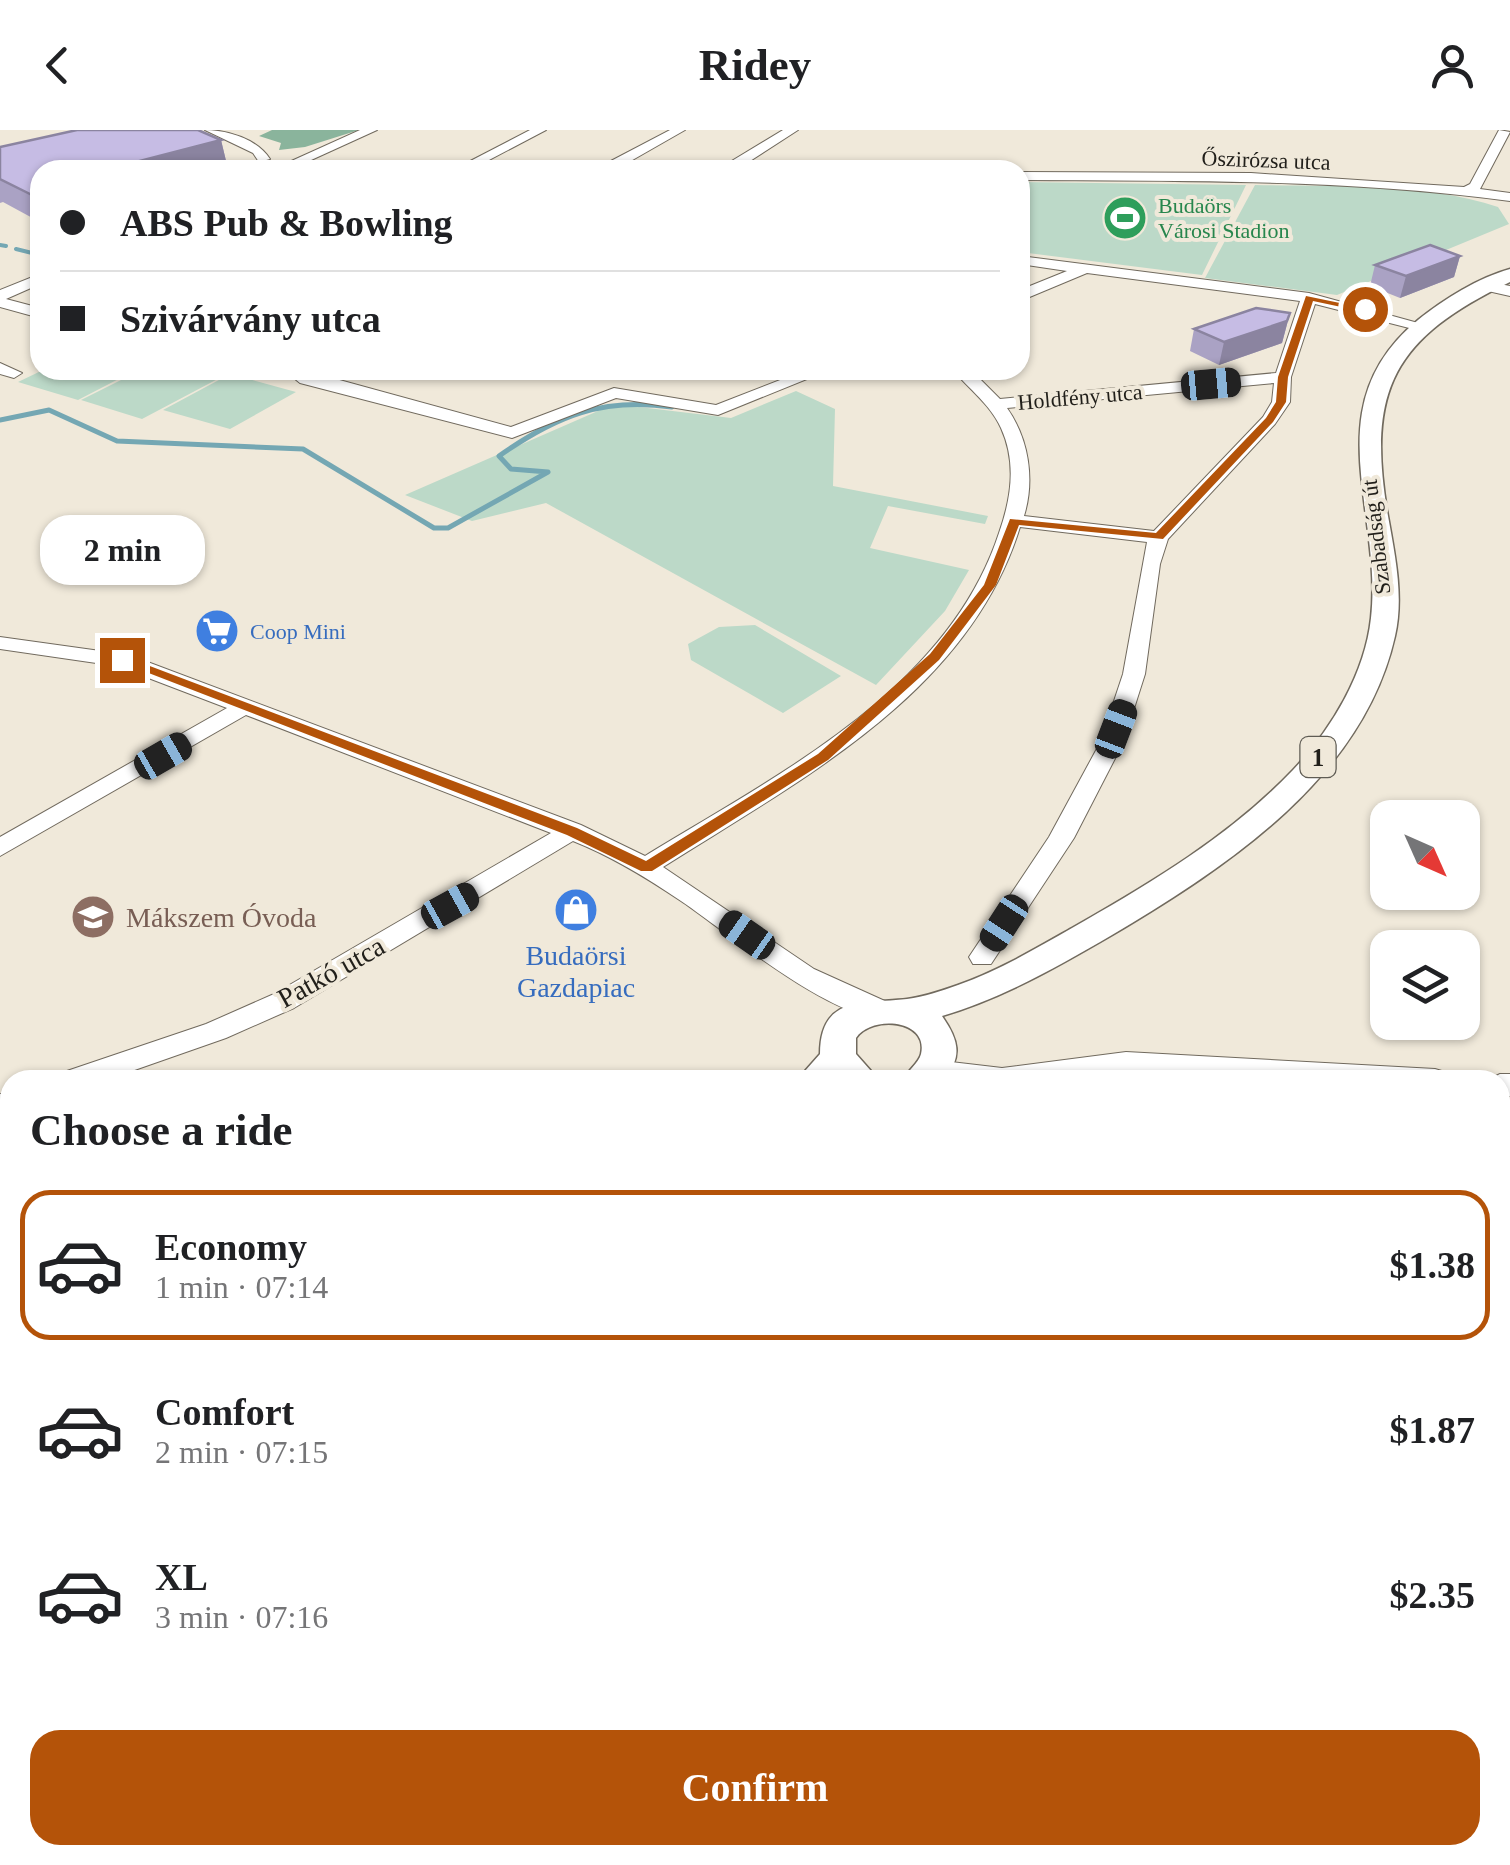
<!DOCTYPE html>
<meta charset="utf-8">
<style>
:root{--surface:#fff;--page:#f2f2f2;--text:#202124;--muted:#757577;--line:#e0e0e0;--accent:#b45309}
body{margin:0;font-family:"Times New Roman",serif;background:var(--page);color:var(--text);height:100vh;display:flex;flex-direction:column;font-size:38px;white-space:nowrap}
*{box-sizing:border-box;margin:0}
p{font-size:32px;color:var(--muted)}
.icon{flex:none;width:55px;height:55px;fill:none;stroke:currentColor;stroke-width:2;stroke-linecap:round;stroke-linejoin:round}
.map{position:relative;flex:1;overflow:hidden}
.drawer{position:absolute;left:0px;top:940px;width:1510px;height:795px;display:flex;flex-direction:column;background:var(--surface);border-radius:30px 30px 0 0;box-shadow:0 2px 8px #0004}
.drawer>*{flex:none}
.hud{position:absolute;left:30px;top:30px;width:1000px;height:220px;border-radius:30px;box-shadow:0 2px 8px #0004;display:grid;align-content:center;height:220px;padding:0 30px;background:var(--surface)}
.needle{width:65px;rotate:135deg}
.buttons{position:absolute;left:1370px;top:670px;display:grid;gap:20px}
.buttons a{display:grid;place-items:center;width:110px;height:110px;border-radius:20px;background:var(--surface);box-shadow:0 2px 8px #0004;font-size:50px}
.end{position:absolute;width:45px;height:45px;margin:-22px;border:12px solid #b45309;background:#fff;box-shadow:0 0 0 5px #fff}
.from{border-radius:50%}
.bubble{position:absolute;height:70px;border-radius:30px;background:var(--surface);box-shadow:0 2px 8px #0004;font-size:32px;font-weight:800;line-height:70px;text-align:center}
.car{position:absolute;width:30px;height:60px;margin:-30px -15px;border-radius:12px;box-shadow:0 0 8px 2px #0007;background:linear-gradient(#222 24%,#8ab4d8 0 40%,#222 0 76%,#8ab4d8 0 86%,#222 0)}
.hud b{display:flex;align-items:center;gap:35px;height:95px;font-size:38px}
.hud b+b{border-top:2px solid var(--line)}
.hud i{width:25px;height:25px;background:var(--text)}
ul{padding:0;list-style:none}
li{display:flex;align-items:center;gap:30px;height:150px;margin:0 20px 15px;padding:0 10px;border:5px solid transparent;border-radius:30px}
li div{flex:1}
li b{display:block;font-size:38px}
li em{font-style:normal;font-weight:800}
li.selected{border-color:var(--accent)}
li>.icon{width:90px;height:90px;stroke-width:1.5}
h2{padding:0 30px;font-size:45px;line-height:120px}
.button{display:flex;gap:20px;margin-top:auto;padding:20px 30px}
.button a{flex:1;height:115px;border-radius:30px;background:var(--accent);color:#fff;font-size:40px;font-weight:800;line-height:115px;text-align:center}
header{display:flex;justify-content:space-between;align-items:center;height:130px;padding:0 30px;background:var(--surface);font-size:45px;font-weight:800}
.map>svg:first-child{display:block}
.green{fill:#bcd9c8}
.forest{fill:#8ab49c}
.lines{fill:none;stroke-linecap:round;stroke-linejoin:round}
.stream-far1{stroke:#74a7b3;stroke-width:4}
.stream{stroke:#74a7b3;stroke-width:5}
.minor-casing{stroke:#716a5e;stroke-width:2}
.major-casing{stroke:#716a5e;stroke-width:3}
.minor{fill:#fff;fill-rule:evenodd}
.major{fill:#fff;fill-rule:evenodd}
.wall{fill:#aaa2c4}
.shaded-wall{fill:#8b84a0}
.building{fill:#c6bce4;stroke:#8b84a0;stroke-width:2.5}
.route{fill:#b45309}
.labels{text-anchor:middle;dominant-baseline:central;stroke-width:8;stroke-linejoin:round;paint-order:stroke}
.far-street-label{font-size:22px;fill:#211f1a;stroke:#f0e9da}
.far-leisure-label{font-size:22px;fill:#27864d;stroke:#f0e9da;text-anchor:start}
.far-shop-label{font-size:22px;fill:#366cbe;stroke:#f0e9da;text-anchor:start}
.shield{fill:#f0e9da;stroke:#5f5c54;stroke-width:2.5}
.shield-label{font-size:25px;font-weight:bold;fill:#211f1a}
.education-label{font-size:28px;fill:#785e54;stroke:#f0e9da;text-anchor:start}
.shop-label{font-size:28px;fill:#366cbe;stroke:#f0e9da}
.street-label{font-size:28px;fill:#211f1a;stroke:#f0e9da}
</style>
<header><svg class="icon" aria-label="back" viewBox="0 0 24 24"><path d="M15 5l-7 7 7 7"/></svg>Ridey<svg class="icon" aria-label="person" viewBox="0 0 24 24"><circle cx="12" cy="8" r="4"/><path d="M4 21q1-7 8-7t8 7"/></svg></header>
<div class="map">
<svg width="1510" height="1735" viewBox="0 0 1510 1735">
<rect width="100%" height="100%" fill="#f0e9da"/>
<!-- green -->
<path class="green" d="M1020 52 1246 55 1202 145 1020 122Z
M1255 55C1336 57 1420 52 1498 77L1509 94 1337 165 1205 148Z
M43 240H136L78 270 18 252Z
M141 240H220L229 243 142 289 81 270Z
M230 244 296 262 230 299 163 280Z
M796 261 835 279 833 356 988 386 985 394 888 376 870 418 969 440 945 481 876 555 546 373 472 391 405 365 614 274 731 288Z
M755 495 841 546 783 583 691 530 688 514 719 497Z"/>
<!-- forest -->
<path class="forest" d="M272 0H359L305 17 279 20 281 13 259 6Z"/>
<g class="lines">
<!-- stream-far1 -->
<path class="stream-far1" d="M0 115 6 116
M16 119 40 125"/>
<!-- stream -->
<path class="stream" d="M0 290 49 280 117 311 303 319 434 398H448L548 342 511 339 499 326C556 286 602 267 672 277"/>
<defs>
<path id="minor" d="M205 0C228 0 257 9 270 29L259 32 253 23Z
M360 0H377L298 36 287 33Z
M530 0H546L470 40H453Z
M670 0H685L622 36 730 32 783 0H798L747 33 814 36 821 40H603L609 32Z
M1499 0 1510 2 1480 59 1510 63V71C1348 49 1184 51 1020 50V42L1251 43 1464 57 1470 54Z
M1020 126 1309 163 1429 196 1421 201 1315 174 1291 247 1290 272 1275 294 1168 409 1160 434 1145 544 1123 613 1074 708 991 834H973L969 827 1049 707 1100 613 1123 544 1147 412 1020 397C969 563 800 650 663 737L814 839 887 872 891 879 887 886C843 899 720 797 681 771 647 748 611 726 573 711L294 878 226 908 106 950H60L64 942 206 894 274 864 551 703 246 585 0 726V707L227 578 117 536 0 519V507L129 525 581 695 645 726C777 645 948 560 999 403 1011 369 1017 333 1001 298 990 274 970 260 953 240H971L1000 269 1276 243 1300 171 1087 143 1020 171V160L1067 141 1020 134ZM1274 253 1272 272 1263 287 1154 401 1024 386C1035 350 1029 309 1007 278Z
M40 144V154L6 169 40 178V188L0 177V160Z
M1484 151 1510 156V166L1479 159 1476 156Z
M0 233 22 243 14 248 0 244Z
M284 240H303L511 297 614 258 716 275 806 240H829L718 285 616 268 512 308 300 253Z
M1126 922 1435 939 1445 942 1449 950H1242L1126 944 1077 950H929L920 941 924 933 934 930 1002 938Z
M1500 944H1510V966H1500V950H1488Z
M0 964H10V986H0Z
M1510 1410V1452L1500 1456V1414Z
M1510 1698V1735H1485L1481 1725H1500V1699Z
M1340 1725H1472L1468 1735H1336Z"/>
<path id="major" d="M1510 139V152C1394 208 1366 259 1388 386 1395 425 1404 467 1395 506 1363 648 1228 736 1112 805 1057 837 1003 868 942 886 958 909 964 927 943 950H903C907 941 919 933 921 924 929 889 871 885 856 908V924L879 950H797L820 924C820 864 866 874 907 869 924 867 941 861 958 855 998 841 1035 819 1072 798 1151 753 1230 706 1293 640 1331 600 1365 544 1371 488 1383 380 1314 276 1418 190 1444 169 1478 148 1510 139Z
M10 1515V1571L0 1575V1519Z"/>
</defs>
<!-- minor casing -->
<use href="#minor" class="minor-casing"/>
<!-- major casing -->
<use href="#major" class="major-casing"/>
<!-- minor -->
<use href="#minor" class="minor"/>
<!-- major -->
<use href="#major" class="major"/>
</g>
<!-- wall -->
<path class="wall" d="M221 10 227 35 209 40H40V90L38 91 3 72 0 73V17Z
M1460 126 1454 147 1400 168 1370 156 1375 135Z
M1290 183 1282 213 1219 235 1190 221 1194 199Z"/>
<!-- shaded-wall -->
<path class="shaded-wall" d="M221 10 227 35 209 40H105Z
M40 62V90L38 91 30 64Z
M1460 126 1454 147 1400 168 1406 146Z
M1290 183 1282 213 1219 235 1224 212Z"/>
<!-- building -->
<path class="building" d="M77 0H198L221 10 105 40H40V62L30 64 0 49V17Z
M1430 115 1460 126 1406 146 1375 135Z
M1256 178 1290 183 1287 191 1224 212 1194 199Z"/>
<!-- route -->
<path class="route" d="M1306 166 1369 179 1365 182 1313 171 1288 247 1286 272 1273 292 1163 409 1019 395 996 455 939 530 828 630 652 741H641L567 705 115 530 126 527 577 698 646 731 818 624 930 524 984 455 1010 389 1156 403 1266 288 1276 272 1278 247Z"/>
<!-- icons -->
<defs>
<symbol id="stadium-disc" viewBox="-11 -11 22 22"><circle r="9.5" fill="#2e9e5b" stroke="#f0e9da"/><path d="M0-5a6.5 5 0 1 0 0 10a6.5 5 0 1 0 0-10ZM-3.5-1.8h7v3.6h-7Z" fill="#fff"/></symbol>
<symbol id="supermarket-disc" viewBox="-11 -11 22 22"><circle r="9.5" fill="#3f7fe0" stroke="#f0e9da"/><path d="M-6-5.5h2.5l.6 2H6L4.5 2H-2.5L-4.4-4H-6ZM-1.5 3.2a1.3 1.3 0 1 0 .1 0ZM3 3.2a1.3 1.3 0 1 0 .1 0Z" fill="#fff"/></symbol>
<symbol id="shop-disc" viewBox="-11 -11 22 22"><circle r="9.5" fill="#3f7fe0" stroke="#f0e9da"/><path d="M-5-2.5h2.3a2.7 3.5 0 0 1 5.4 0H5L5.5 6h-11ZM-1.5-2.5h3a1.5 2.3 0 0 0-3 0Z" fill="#fff"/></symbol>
<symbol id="school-disc" viewBox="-11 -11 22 22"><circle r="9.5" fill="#8d6e63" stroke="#f0e9da"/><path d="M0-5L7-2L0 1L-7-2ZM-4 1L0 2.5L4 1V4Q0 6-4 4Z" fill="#fff"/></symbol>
</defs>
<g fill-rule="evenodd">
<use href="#stadium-disc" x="1100" y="63" width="50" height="50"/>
<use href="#supermarket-disc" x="192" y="476" width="50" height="50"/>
<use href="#shop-disc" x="551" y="755" width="50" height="50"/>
<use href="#school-disc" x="68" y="762" width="50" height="50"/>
</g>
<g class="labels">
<!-- far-street labels -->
<g class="far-street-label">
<text transform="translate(1266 30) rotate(2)">Őszirózsa utca</text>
<text transform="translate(1080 267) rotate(-5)">Holdfény utca</text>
<text transform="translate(1376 407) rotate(-97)">Szabadság út</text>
</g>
<!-- far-leisure labels -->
<g class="far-leisure-label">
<text x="1158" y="75">Budaörs<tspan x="1158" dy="25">Városi Stadion</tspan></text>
</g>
<!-- far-shop labels -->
<g class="far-shop-label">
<text x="250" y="501">Coop Mini</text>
</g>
<!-- shield labels -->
<rect class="shield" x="1300.5" y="607" width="35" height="40" rx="8"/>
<g class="shield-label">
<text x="1318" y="627">1</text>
</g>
<!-- education labels -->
<g class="education-label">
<text x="126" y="787">Mákszem Óvoda</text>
</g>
<!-- shop labels -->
<g class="shop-label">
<text x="576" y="825">Budaörsi<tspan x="576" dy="32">Gazdapiac</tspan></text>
</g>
<!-- street labels -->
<g class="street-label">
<text transform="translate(331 842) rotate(-29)">Patkó utca</text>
</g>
</g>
</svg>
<div class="buttons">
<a><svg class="needle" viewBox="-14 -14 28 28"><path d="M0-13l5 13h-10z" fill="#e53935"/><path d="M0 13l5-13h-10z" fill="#757577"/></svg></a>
<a><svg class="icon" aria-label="layers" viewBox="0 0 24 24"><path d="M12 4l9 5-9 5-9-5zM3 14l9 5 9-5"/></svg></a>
</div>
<i class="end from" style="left:1365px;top:179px"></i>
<i class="end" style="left:122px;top:530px"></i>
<div class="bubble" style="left:40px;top:385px;width:165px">2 min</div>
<i class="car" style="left:1211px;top:254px;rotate:85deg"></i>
<i class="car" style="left:1116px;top:599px;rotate:21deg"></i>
<i class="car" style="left:163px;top:626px;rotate:60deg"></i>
<i class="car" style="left:450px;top:776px;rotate:61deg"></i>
<i class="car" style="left:1004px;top:793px;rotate:213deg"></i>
<i class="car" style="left:747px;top:805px;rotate:305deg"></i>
<div class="hud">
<b><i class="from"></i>ABS Pub &amp; Bowling</b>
<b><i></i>Szivárvány utca</b>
</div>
<section class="drawer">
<h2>Choose a ride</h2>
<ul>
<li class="selected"><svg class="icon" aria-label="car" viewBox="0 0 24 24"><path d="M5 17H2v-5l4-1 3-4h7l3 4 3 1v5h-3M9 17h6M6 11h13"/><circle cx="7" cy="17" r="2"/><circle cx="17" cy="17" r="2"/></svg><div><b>Economy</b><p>1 min · 07:14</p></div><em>$1.38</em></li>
<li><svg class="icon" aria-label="car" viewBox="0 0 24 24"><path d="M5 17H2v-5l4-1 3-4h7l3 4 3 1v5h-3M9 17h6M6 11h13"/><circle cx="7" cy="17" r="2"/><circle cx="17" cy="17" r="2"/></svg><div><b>Comfort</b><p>2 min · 07:15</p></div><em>$1.87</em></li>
<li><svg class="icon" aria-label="car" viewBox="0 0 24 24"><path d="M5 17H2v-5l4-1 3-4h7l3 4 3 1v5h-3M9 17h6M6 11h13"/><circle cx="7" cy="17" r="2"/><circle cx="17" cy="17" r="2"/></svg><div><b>XL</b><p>3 min · 07:16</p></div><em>$2.35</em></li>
</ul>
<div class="button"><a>Confirm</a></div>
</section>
</div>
